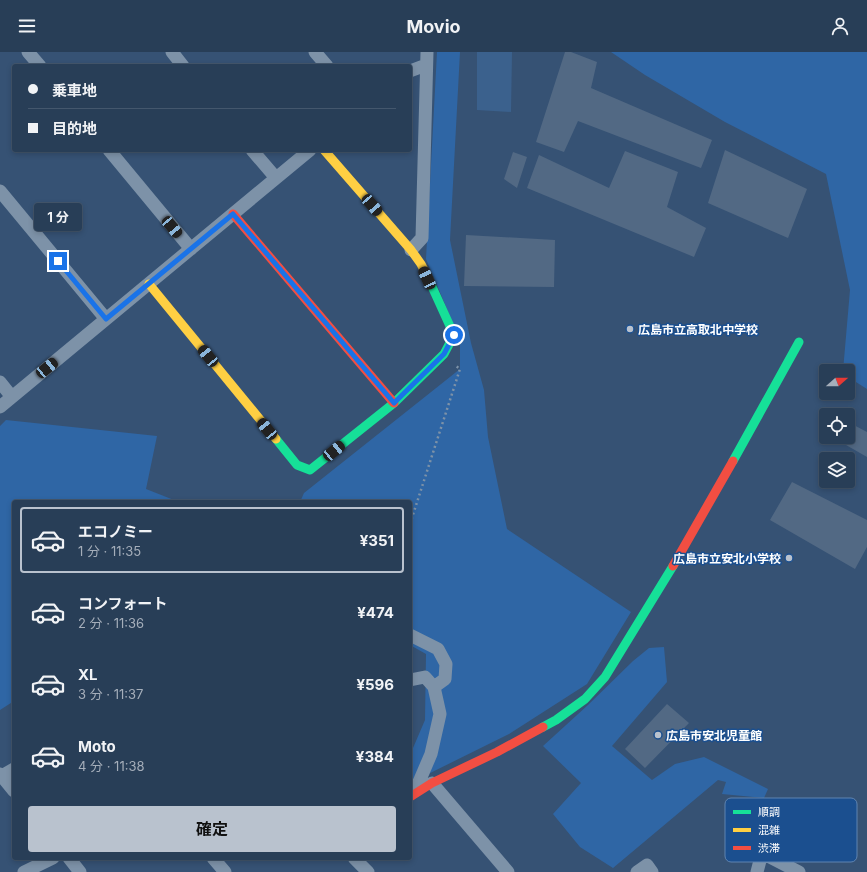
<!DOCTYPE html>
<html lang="ja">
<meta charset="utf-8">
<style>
:root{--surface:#283e57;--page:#30455d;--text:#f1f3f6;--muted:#a5aeba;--line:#44576d;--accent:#b9c2ce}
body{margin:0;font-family:Inter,"Noto Sans JP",sans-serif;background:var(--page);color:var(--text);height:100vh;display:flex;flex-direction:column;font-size:15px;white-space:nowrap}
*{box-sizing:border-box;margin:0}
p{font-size:13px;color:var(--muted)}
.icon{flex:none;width:22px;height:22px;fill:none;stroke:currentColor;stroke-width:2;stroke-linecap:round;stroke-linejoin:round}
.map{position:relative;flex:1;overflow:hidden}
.panel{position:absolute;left:12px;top:448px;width:400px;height:360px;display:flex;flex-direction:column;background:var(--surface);border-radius:4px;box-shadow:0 2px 6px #0003,0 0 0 1px var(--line)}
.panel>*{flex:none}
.banner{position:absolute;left:12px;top:12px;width:400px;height:88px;border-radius:4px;box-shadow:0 2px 6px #0003,0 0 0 1px var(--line);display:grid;align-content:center;height:88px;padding:0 16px;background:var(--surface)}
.needle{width:26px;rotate:69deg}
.buttons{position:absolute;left:819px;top:312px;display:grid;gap:8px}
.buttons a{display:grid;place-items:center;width:36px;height:36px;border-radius:4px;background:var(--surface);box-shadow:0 2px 6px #0003,0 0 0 1px var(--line);font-size:20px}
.end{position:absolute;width:18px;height:18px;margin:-9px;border:5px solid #1a73e8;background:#fff;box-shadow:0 0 0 2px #fff}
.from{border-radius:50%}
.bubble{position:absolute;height:28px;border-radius:4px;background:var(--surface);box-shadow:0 2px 6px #0003,0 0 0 1px var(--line);font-size:13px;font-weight:700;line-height:28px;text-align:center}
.car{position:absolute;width:12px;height:24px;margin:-12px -6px;border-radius:5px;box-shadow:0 0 3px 1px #0007;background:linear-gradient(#222 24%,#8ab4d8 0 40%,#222 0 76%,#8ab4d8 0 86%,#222 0)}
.banner b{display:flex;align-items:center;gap:14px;height:38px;font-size:15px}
.banner b+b{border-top:1px solid var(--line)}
.banner i{width:10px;height:10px;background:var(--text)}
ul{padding:7px 0 0;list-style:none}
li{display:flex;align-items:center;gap:12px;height:66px;margin:0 8px 6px;padding:0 8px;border:2px solid transparent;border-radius:4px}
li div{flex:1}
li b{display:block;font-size:15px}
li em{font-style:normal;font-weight:700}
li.selected{border-color:var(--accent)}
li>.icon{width:36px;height:36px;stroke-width:1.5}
.button{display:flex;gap:8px;margin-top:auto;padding:8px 16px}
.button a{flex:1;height:46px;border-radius:4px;background:var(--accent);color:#111;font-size:16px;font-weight:700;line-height:46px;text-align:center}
header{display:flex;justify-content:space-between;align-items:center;height:52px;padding:0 16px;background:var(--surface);font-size:18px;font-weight:700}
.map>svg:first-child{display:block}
.green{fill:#2f66a5}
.water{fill:#3b618d}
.building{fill:#526984}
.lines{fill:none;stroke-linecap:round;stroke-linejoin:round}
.path{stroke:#7d92a8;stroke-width:2.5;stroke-dasharray:2 3;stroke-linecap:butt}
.street{stroke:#7d92a8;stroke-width:13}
.fast{stroke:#16e098;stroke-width:9}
.slow{stroke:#ffcf43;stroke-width:9}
.jam{stroke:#f24e42;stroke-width:9}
.route{stroke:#1a73e8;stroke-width:5}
.poi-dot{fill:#b9c2ce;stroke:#1b4f8f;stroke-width:1.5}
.labels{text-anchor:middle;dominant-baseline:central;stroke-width:3;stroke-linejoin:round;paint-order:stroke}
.poi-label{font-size:12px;font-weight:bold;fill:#fff;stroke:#1b4f8f;text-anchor:start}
.key{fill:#1b4f8f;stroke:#5f84b1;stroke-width:1}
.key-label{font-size:11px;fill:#fff}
</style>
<header><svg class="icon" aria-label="menu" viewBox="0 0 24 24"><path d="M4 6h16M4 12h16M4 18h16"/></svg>Movio<svg class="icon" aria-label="person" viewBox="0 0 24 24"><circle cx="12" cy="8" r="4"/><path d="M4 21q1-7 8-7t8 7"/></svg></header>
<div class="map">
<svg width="867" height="820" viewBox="0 0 867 820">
<rect width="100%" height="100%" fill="#365274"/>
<!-- green -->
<path class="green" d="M437 0H460L450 188 471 291 484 338 488 385 507 477 631 560 587 632 509 682 410 731V703L425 668 426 602 410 593V450H300L304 441 460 317V288L426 207Z
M611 0H867V337L848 325V319H843L850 238 826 122 725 70 645 23Z
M6 368 157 384 146 437 179 450H14V649L0 658V374Z
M664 595 667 630 612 694 652 728 675 712 704 705 768 737 764 746 722 742 726 730 718 728 613 816 580 795 553 762 581 731 543 694 588 653 633 609 649 596Z"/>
<!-- water -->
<path class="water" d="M477 0H512L511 60 477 58Z"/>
<!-- building -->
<path class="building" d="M565 0H571L597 10 591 36 712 88 701 116 578 69 564 100 536 90Z
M725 98 807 137 788 186 708 151Z
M625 99 678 120 667 155 706 176 694 205 527 136 539 103 609 136Z
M513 100 527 105 517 136 504 127Z
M466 183 555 188 554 235 464 234Z
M826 365V382L818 377Z
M848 370 867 380V405L832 385H848Z
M792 430 867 468V495L855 517 770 468Z
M667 652 689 671 645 716 625 697Z"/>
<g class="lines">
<!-- path -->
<path class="path" d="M410 472 460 317 456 314"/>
<!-- street -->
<path class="street" d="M28 0 40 14
M172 0 183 14
M315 0 327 14
M410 19 426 13
M109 98 191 197
M252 98 276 126
M0 139 106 267
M411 198 422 186 427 0
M0 330 12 345
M0 355 310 98
M410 583 438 597 446 612 445 627 434 635
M410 628 425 625 434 635 440 662 431 702 419 730 410 740
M0 722 14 739
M0 725 14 717
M432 731 508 820
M69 806 80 820
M213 806 225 820
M354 806 368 820
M24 820 53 806
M637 820 647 813 652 820
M757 820 762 801 799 820"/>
<!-- fast -->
<path class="fast" d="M276 387 297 413 310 418 394 351 444 302 454 283 429 228
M733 409 799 290
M543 675 556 668 585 647 605 625 673 514"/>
<!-- slow -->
<path class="slow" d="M324 98 411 198 421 212 429 228
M149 232 276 387"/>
<!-- jam -->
<path class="jam" d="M233 162 394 351
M673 514 733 409
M410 745 432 731 497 700 543 675"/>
</g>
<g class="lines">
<!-- route -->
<path class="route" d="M58 209 106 267 233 162 394 351 444 302 454 283"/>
</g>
<!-- markers -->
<g class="poi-dot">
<circle cx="630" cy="277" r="4"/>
<circle cx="789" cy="506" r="4"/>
<circle cx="658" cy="683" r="4"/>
</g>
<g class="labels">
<!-- poi labels -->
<g class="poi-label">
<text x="638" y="277">広島市立高取北中学校</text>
<text x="781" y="506" text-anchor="end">広島市立安北小学校</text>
<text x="666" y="683">広島市安北児童館</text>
</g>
</g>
<!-- legend -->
<rect x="725" y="746" width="132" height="64" rx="6" class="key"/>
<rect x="733" y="758" width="18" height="4" fill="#16e098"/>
<rect x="733" y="776" width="18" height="4" fill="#ffcf43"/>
<rect x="733" y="794" width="18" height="4" fill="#f24e42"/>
<g class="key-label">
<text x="758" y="764">順調</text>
<text x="758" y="782">混雑</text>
<text x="758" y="800">渋滞</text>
</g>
</svg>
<div class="buttons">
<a><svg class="needle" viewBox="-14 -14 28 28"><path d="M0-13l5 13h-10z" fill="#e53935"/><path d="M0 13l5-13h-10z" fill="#a5aeba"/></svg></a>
<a><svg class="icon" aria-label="locate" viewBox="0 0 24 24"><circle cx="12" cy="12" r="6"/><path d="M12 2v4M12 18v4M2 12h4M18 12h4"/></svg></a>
<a><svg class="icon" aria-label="layers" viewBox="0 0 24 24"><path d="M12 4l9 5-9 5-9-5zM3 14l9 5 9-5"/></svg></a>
</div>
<i class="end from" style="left:454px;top:283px"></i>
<i class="end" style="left:58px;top:209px"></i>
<div class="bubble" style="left:34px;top:151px;width:48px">1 分</div>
<i class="car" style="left:372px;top:153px;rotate:139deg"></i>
<i class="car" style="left:172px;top:175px;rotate:140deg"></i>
<i class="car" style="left:427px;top:226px;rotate:335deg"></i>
<i class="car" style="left:208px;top:304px;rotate:321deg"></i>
<i class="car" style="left:47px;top:316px;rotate:51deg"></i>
<i class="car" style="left:267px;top:377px;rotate:321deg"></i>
<i class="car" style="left:334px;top:399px;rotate:51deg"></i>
<div class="banner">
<b><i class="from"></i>乗車地</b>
<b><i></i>目的地</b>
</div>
<section class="panel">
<ul>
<li class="selected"><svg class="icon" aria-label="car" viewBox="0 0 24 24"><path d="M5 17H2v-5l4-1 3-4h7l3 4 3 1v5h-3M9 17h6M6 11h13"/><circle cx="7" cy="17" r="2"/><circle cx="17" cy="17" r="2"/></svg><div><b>エコノミー</b><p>1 分 · 11:35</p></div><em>¥351</em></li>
<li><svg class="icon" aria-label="car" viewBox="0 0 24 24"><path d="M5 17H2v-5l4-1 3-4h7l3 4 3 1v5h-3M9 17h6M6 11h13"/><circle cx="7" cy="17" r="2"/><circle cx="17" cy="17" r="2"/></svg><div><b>コンフォート</b><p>2 分 · 11:36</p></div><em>¥474</em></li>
<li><svg class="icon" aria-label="car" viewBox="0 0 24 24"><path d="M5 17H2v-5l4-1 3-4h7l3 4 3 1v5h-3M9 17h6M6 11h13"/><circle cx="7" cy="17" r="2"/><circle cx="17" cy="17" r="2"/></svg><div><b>XL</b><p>3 分 · 11:37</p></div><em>¥596</em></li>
<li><svg class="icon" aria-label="car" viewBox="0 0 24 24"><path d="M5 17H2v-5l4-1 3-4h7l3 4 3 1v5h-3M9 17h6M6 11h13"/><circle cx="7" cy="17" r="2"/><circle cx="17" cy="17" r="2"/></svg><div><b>Moto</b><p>4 分 · 11:38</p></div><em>¥384</em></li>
</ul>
<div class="button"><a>確定</a></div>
</section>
</div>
